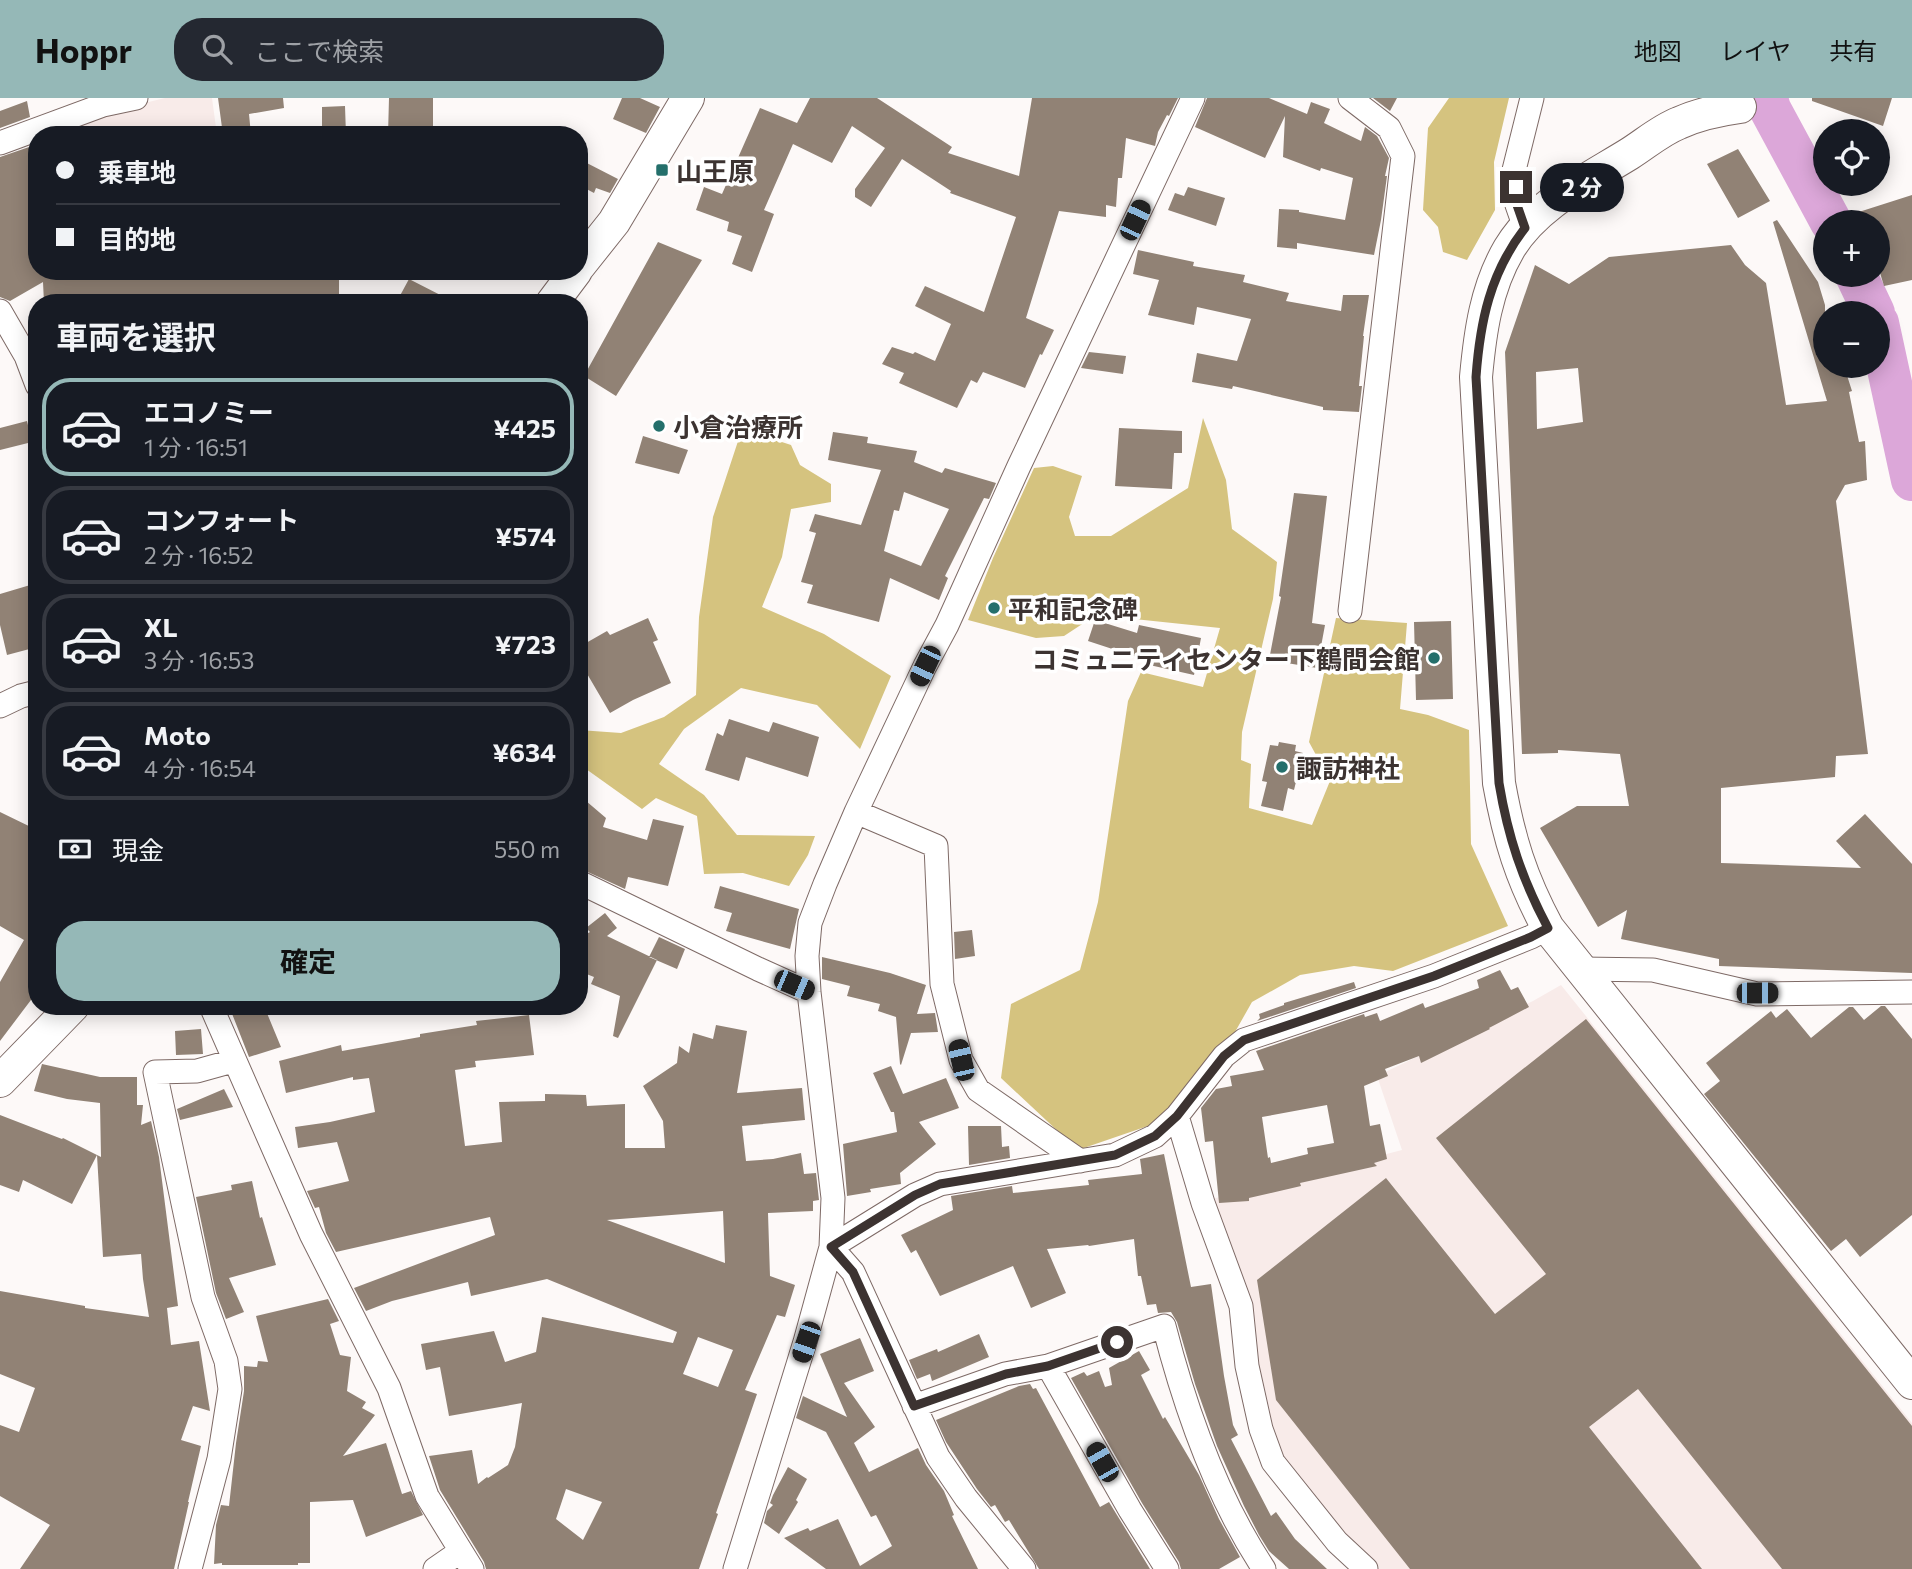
<!DOCTYPE html>
<html lang="ja">
<meta charset="utf-8">
<style>
:root{--surface:#171b24;--page:#242831;--text:#f1f3f6;--muted:#9ea1a6;--line:#363941;--accent:#95b8b7}
body{margin:0;font-family:Commissioner,"Noto Sans JP",sans-serif;background:var(--page);color:var(--text);height:100vh;display:flex;flex-direction:column;font-size:26px;white-space:nowrap}
*{box-sizing:border-box;margin:0}
p{font-size:23px;color:var(--muted)}
.icon{flex:none;width:38px;height:38px;fill:none;stroke:currentColor;stroke-width:2;stroke-linecap:round;stroke-linejoin:round}
.map{position:relative;flex:1;overflow:hidden}
.drawer{position:absolute;left:28px;top:196px;width:560px;height:721px;display:flex;flex-direction:column;background:var(--surface);border-radius:28px;box-shadow:0 4px 18px #0003}
.drawer>*{flex:none}
.hud{position:absolute;left:28px;top:28px;width:560px;height:154px;border-radius:28px;box-shadow:0 4px 18px #0003;display:grid;align-content:center;height:154px;padding:0 28px;background:var(--surface)}
.tools{position:absolute;left:1813px;top:21px;display:grid;gap:14px}
.tools a{display:grid;place-items:center;width:77px;height:77px;border-radius:50%;background:var(--surface);box-shadow:0 4px 18px #0003;font-size:35px}
.end{position:absolute;width:32px;height:32px;margin:-16px;border:9px solid #3c3331;background:#fff;box-shadow:0 0 0 4px #fff}
.from{border-radius:50%}
.bubble{position:absolute;height:49px;border-radius:24px;background:var(--surface);box-shadow:0 4px 18px #0003;font-size:23px;font-weight:700;line-height:49px;text-align:center}
.car{position:absolute;width:21px;height:42px;margin:-21px -10px;border-radius:9px;box-shadow:0 0 5px 2px #0007;background:linear-gradient(#222 24%,#8ab4d8 0 40%,#222 0 76%,#8ab4d8 0 86%,#222 0)}
.hud b{display:flex;align-items:center;gap:24px;height:66px;font-size:26px}
.hud b+b{border-top:2px solid var(--line)}
.hud i{width:18px;height:18px;background:var(--text)}
ul{padding:0;list-style:none}
li{display:flex;align-items:center;gap:21px;height:98px;margin:0 14px 10px;padding:0 14px;border:4px solid var(--line);border-radius:28px}
li div{flex:1}
li b{display:block;font-size:26px}
li em{font-style:normal;font-weight:700}
li.current{border-color:var(--accent)}
li>.icon{width:63px;height:63px;stroke-width:1.5}
h2{padding:0 28px;font-size:32px;line-height:84px}
.pay{display:flex;align-items:center;gap:18px;height:77px;padding:0 28px;font-size:26px}
.pay p{margin-inline-start:auto}
.primary-button{display:flex;gap:14px;margin-top:auto;padding:14px 28px}
.primary-button a{flex:1;height:80px;border-radius:28px;background:var(--accent);color:#111;font-size:28px;font-weight:700;line-height:80px;text-align:center}
header{display:flex;align-items:center;gap:42px;box-sizing:border-box;height:98px;padding:0 35px;background:var(--accent);color:#111}
header strong{font-size:33px}
nav{display:flex;gap:38px;margin-inline-start:auto;font-size:24px}
.search{width:490px;height:63px;background:var(--page);display:flex;align-items:center;gap:18px;box-sizing:border-box;padding:0 24px;border-radius:28px;color:var(--muted);font-size:26px}
.map>svg:first-child{display:block}
.built{fill:#f8ebe9}
.forest{fill:#d5c37f}
.lines{fill:none;stroke-linecap:round;stroke-linejoin:round}
.river{stroke:#dca7d9;stroke-width:42}
.building{fill:#918275;fill-rule:evenodd}
.street-casing{stroke:#7e6a66;stroke-width:25}
.secondary-casing{stroke:#7e6a66;stroke-width:34}
.street{stroke:#fff;stroke-width:23}
.secondary{stroke:#fff;stroke-width:32}
.route{stroke:#3c3331;stroke-width:9}
.poi-dot{fill:#246f6b;stroke:#fff;stroke-width:2.5}
.labels{text-anchor:middle;dominant-baseline:central;stroke-width:7;stroke-linejoin:round;paint-order:stroke}
.poi-label{font-size:26px;font-weight:bold;fill:#3c3331;stroke:#fff;text-anchor:start}
</style>
<header>
<strong>Hoppr</strong>
<div class="search"><svg class="icon" aria-label="search" viewBox="0 0 24 24"><circle cx="10" cy="10" r="6"/><path d="M15 15l6 6"/></svg>ここで検索</div>
<nav><a>地図</a><a>レイヤ</a><a>共有</a></nav>
</header>
<div class="map">
<svg width="1912" height="1471" viewBox="0 0 1912 1471">
<rect width="100%" height="100%" fill="#fdf9f8"/>
<!-- built -->
<path class="built" d="M165 0H212L217 37H45L79 21Z
M1561 887 1912 1325V1471H1376L1282 1361 1265 1312 1212 1101 1402 1052 1377 978 1533 903Z"/>
<!-- forest -->
<path class="forest" d="M1449 0H1509L1494 64 1495 112 1467 162 1443 154 1438 129 1423 112 1428 30Z
M1203 320 1226 382 1232 431 1277 464 1273 501 1242 634 1241 662 1251 666 1249 710 1312 727 1330 683 1309 644 1336 520 1407 525 1400 611 1428 617 1469 632 1471 746 1508 828 1393 873 1354 868 1300 877 1252 904 1235 934 1177 1018 1078 1052 1001 980 1011 906 1080 872 1098 804 1128 603 1141 574 1203 589 1220 530 1096 517 1064 538 1036 540 968 522 993 460 1034 370 1053 368 1082 378 1069 419 1075 438H1111L1188 390Z
M742 331 791 347 800 367 831 386V404L791 411 782 459 762 509 824 536 891 578 860 651 817 607 741 590 684 631 659 666 704 697 737 737 815 738 808 757 789 788 743 775 704 776 697 718 656 700 642 711 579 666V632L621 635 664 619 696 597 699 519 713 419Z"/>
<g class="lines">
<!-- river -->
<path class="river" d="M1767 0 1770 11 1831 124
M1856 177 1874 215
M1878 225 1912 382"/>
</g>
<!-- building -->
<path class="building" d="M218 0H283L284 10 249 16 251 37H223Z
M389 0H433V37H388Z
M622 0H640L660 9 646 35 613 21Z
M810 0H877L952 49 948 55 1019 78 1032 0H1178L1169 18 1167 17 1158 34 1155 48 1126 40 1122 80H1118L1116 109 1106 107V119L1059 113 1026 220 1054 232 1042 257 1040 256 1025 290 983 274 977 285 971 282 957 310 899 285 904 275 882 266 892 249 913 256 915 254 935 263 951 226 915 208 925 188 984 214 1016 119 950 95 951 93 902 61 871 109 855 99V91L885 50 852 28 832 65 793 46 764 112 774 116 752 174 732 166 742 138 727 133 729 124 696 112 704 89 722 96 760 10 797 25Z
M1207 0H1269L1307 16 1311 4 1330 11 1324 25 1361 43 1365 29 1377 38 1389 60 1385 78H1387L1381 122 1374 157 1297 145V151L1277 149 1279 111 1299 112V114L1345 122 1353 80 1321 70 1320 73 1283 59 1285 18 1265 60 1195 29Z
M1373 0H1397L1390 13Z
M1812 0H1892L1883 28 1812 3Z
M27 3 30 19 0 30V13Z
M345 8 346 37H322V9Z
M35 47 37 57V173H339V205H44L43 184 10 203 0 199V59Z
M1738 51 1770 103 1738 120 1707 66Z
M579 61 618 81 610 95 596 90 594 95 579 87Z
M1188 89 1225 100 1216 128 1168 112 1175 95 1184 98Z
M1912 97V182L1884 188 1878 168V124H1841L1840 120Z
M1777 122 1818 184 1825 207V268H1844L1852 293 1849 294 1859 344 1865 343 1867 382 1845 387 1836 403 1868 656 1836 658 1835 679 1721 690V765L1861 770 1836 743 1865 716 1912 766V875L1719 868V861L1621 841 1627 812 1598 829 1540 730 1577 708H1629L1620 656 1558 652V655L1522 656 1505 254 1535 167 1569 186 1609 159 1731 147 1745 167 1766 185 1786 307 1827 303 1773 124ZM1578 270 1583 324 1537 331 1536 274Z
M658 144 702 162 616 298 584 278Z
M1138 152 1194 164 1193 168 1245 177 1243 184 1289 195 1286 203 1341 213 1343 197H1369L1363 238H1364L1359 288H1362L1359 314 1323 312V309L1233 288 1232 291 1192 284 1197 255 1237 263 1251 221 1197 209 1194 227 1148 217 1159 182 1133 176Z
M409 181 456 205H396Z
M1089 254 1126 258 1123 276 1081 270Z
M27 323 32 344 0 352V330Z
M1119 330 1182 333V355H1174L1172 391 1115 388Z
M833 334 868 339 867 345 917 353 914 364 942 375 945 370 996 385 989 401 984 400 945 478 948 480 939 502 890 480 879 524 807 505 813 487 801 484 816 435 809 433 815 416 861 427 881 372 828 362ZM904 394 949 411 921 468 884 453 894 412 899 413Z
M643 338 688 352 679 376 635 365Z
M1294 395 1327 398 1312 525 1325 527 1317 570 1269 562 1281 499 1279 498Z
M37 485V549L7 557 0 527V496Z
M648 520 658 542 653 544 671 585 633 602 610 615 579 562V549L607 533 610 537Z
M1095 522 1137 535 1139 527 1201 540 1194 577 1145 566 1146 562 1088 543Z
M1451 523 1453 601 1416 602 1414 524Z
M729 621 769 634 773 624 819 639 808 679 746 659 739 683 705 672 717 635 723 638Z
M1279 644 1296 647 1295 653 1303 655 1294 692 1288 690 1283 713 1261 708 1267 684 1262 683 1270 647 1278 648Z
M579 697 606 720 603 729 647 742 653 721 684 728 668 788 628 779 625 791 579 770Z
M0 714 37 732V894L0 943V884L24 842 0 828Z
M720 788 799 811 790 851 726 833 732 815 714 810Z
M605 815 617 830 607 838 657 862 618 940 613 938 620 898 591 886 594 879 579 873 585 857 579 848V840L590 834 586 830Z
M972 832 975 858 955 861 954 834Z
M659 839 685 851 677 871 649 859Z
M822 859 890 875 926 887 917 916 935 915 938 934 911 935 901 967 900 966 896 919 878 913 880 906 847 898 850 888 822 881Z
M1500 872 1511 892 1518 889 1529 909 1489 930 1490 931 1421 965 1419 958 1385 971 1388 978 1364 988 1370 1028 1380 1026 1387 1061 1374 1065 1377 1068 1300 1085 1301 1088 1249 1100V1103L1219 1105 1213 1043 1205 1044 1201 1010 1216 991 1232 988 1230 978 1264 972 1256 953 1364 916 1365 919 1377 915 1380 923 1423 905 1425 910 1479 890 1477 882ZM1327 1007 1334 1045 1307 1050 1308 1056 1271 1065 1270 1059 1268 1060 1262 1019Z
M1354 884 1356 890 1257 923 1260 920 1259 916 1284 907V905Z
M229 908H264L281 949 249 959Z
M1881 908H1885L1912 941V1117L1860 1159 1846 1141 1831 1153 1704 996 1720 983 1706 965 1771 913 1776 920 1787 911 1811 940 1849 909H1853L1864 922Z
M529 917 534 957 475 963 476 969 455 972 465 1048 502 1044 499 1004 545 1003V996L586 997 587 1008 625 1006V1050H665L663 1023 643 988 677 965 679 948 689 955 693 935 713 941 716 927 747 933 737 995 802 990 805 1022 742 1028 746 1063 773 1061 801 1055 804 1076 816 1075 819 1102 813 1103V1113L768 1115 770 1178 795 1187 785 1219 777 1217 745 1292 757 1296 716 1415 718 1416 699 1471H486L484 1464 440 1392 429 1358 472 1352 478 1386 487 1379 488 1380 508 1367 515 1349 522 1305 449 1318 440 1269 426 1272 421 1246 494 1233 505 1264 536 1254 542 1219 673 1245 677 1234 547 1181 471 1198 468 1184 392 1203 366 1213 354 1190 495 1137 490 1119 336 1154 326 1135 319 1109 315 1110 307 1093 349 1083 337 1044 298 1050 295 1029 330 1024 375 1014 369 980 353 982V979L286 995 279 963 341 947 342 953 420 939V936L477 927 476 923ZM723 1113 725 1165 607 1122ZM698 1239 733 1252 718 1289 683 1276ZM566 1391 602 1404 583 1442 556 1421Z
M1586 921 1912 1328V1471H1782L1638 1291 1589 1329 1702 1471H1410L1276 1302 1257 1182 1386 1080 1495 1216 1546 1176 1436 1040Z
M201 931 203 956 176 957 175 933Z
M42 966 100 979H137V1007H143L141 1027 151 1023 159 1059 178 1208 167 1210 171 1247 199 1243 210 1313 193 1308 181 1342 201 1348 188 1404H189L174 1471H20L50 1427 0 1398V1327L19 1334 35 1290 0 1276V1193L85 1208V1210L149 1219 143 1181 141 1156 103 1159 97 1057 72 1106 23 1082 19 1094 0 1087V1017L62 1041 63 1040 101 1059 100 1005 67 1001 34 993Z
M891 968 903 996 946 980 959 1010 919 1024 936 1046 900 1075 901 1086 870 1091 871 1094 847 1098 843 1046 897 1034 894 1014H891L873 975Z
M224 991 233 1009 180 1022 177 1011Z
M968 1028H1001L1002 1049 1009 1048 1010 1060 969 1067Z
M1164 1056 1191 1189 1211 1186 1224 1278 1233 1327 1238 1337 1231 1341 1271 1418 1276 1414 1295 1441 1327 1471H1289L1269 1453 1259 1437 1244 1408 1217 1348 1195 1286 1177 1224 1171 1214 1158 1215 1156 1206 1147 1207 1141 1178H1138L1134 1141 1089 1148 1088 1147 1047 1151 1066 1195 1031 1210 1013 1168 940 1198 916 1152 911 1155 901 1137 953 1112 951 1098 1012 1088 1013 1095 1089 1087 1088 1082 1142 1076 1140 1061Z
M252 1083 260 1120 262 1119 276 1167 229 1180 244 1214 226 1221 216 1195 196 1099 232 1092 231 1087Z
M328 1201 339 1223 330 1226 340 1257 351 1259 347 1293 366 1304 362 1310 375 1317 343 1358 386 1345 402 1396 411 1393 423 1417 366 1439 353 1402 310 1404V1465H298V1467H222V1465L214 1466 216 1427 221 1407 229 1408 236 1345 244 1293V1268L257 1269 258 1263 268 1264 256 1218Z
M979 1236 989 1259 932 1283 930 1276 917 1281 909 1262 937 1251 938 1254Z
M860 1240 874 1273 844 1285 875 1329 854 1345 869 1374 918 1350 926 1367 944 1393 954 1417 952 1418 978 1471H826L784 1440 808 1430 810 1433 838 1421 860 1468 892 1448 876 1417 871 1419 826 1334 796 1320 803 1298 847 1319 820 1256Z
M1139 1253 1150 1272 1141 1277 1163 1321 1165 1319 1199 1377 1219 1421 1240 1459 1219 1471H1181L1179 1464 1142 1405 1071 1280 1084 1274 1087 1278 1099 1273 1105 1289 1112 1287 1109 1270Z
M1030 1286 1033 1291 1036 1290 1100 1409 1109 1404 1150 1471H1039L1009 1422 1005 1424 995 1407 991 1409 977 1391 946 1344 936 1322 1019 1288Z
M788 1369 807 1381 796 1402 798 1404 779 1436 764 1425 767 1413 773 1407 770 1405 773 1397Z"/>
<g class="lines">
<defs>
<path id="street" d="M0 45 103 7 136 0
M1525 130 1517 107 1514 72 1532 0
M0 213 26 258 37 287
M1350 513 1403 58 1389 30 1350 0
M0 608 21 598 37 594
M856 714 936 748 942 886 961 962 978 992 1080 1063
M579 784 758 871 809 894
M1581 871 1653 872 1757 896 1912 894
M211 908 311 1136 389 1290 427 1398 472 1471
M1177 1018 1203 1105 1241 1208 1247 1268 1261 1331 1273 1364 1337 1444 1366 1471
M1048 1268 1130 1412 1167 1471
M914 1308 1005 1276 1048 1268 1164 1228C1185 1310 1217 1400 1264 1471
M190 1471 219 1361 230 1291 226 1263 203 1199 155 974 197 973 233 963
M435 1471 461 1453
M735 1471 805 1244 831 1149 833 1100 809 894 807 858 810 825 825 786 856 714 925 568 947 527 1019 368 1193 0
M1024 1471 966 1400 938 1359 853 1174 831 1149 915 1097 940 1086 1115 1057 1155 1038 1177 1018 1224 958 1244 942 1434 878 1531 839 1548 830"/>
<path id="secondary" d="M1740 9C1718 12 1699 16 1679 25 1661 32 1645 46 1629 56 1587 82 1535 107 1509 151 1486 190 1480 235 1476 279L1499 685C1509 741 1521 780 1548 830L1912 1285
M579 168 614 124 688 0
M552 205 576 173
M0 983 73 908"/>
</defs>
<!-- street casing -->
<use href="#street" class="street-casing"/>
<!-- secondary casing -->
<use href="#secondary" class="secondary-casing"/>
<!-- street -->
<use href="#street" class="street"/>
<!-- secondary -->
<use href="#secondary" class="secondary"/>
</g>
<g class="lines">
<!-- route -->
<path class="route" d="M1117 1244 1048 1268 1006 1276 914 1308 853 1174 831 1149 915 1097 940 1086 1115 1057 1155 1038 1177 1018 1224 958 1244 942 1434 878 1531 839 1548 830C1522 781 1508 739 1499 685L1476 279C1480 224 1490 175 1525 130L1517 107 1516 89"/>
</g>
<!-- markers -->
<g class="poi-dot">
<rect x="655" y="65" width="14" height="14" rx="3.5"/>
<circle cx="659" cy="328" r="7"/>
<circle cx="994" cy="510" r="7"/>
<circle cx="1434" cy="560" r="7"/>
<circle cx="1282" cy="669" r="7"/>
</g>
<g class="labels">
<!-- poi labels -->
<g class="poi-label">
<text x="676" y="72">山王原</text>
<text x="673" y="328">小倉治療所</text>
<text x="1008" y="510">平和記念碑</text>
<text x="1420" y="560" text-anchor="end">コミュニティセンター下鶴間会館</text>
<text x="1296" y="669">諏訪神社</text>
</g>
</g>
</svg>
<div class="tools">
<a><svg class="icon" aria-label="locate" viewBox="0 0 24 24"><circle cx="12" cy="12" r="6"/><path d="M12 2v4M12 18v4M2 12h4M18 12h4"/></svg></a>
<a>+</a>
<a>−</a>
</div>
<i class="end from" style="left:1117px;top:1244px"></i>
<i class="end" style="left:1516px;top:89px"></i>
<div class="bubble" style="left:1540px;top:65px;width:84px">2 分</div>
<i class="car" style="left:1135px;top:122px;rotate:25deg"></i>
<i class="car" style="left:925px;top:568px;rotate:205deg"></i>
<i class="car" style="left:794px;top:887px;rotate:113deg"></i>
<i class="car" style="left:1757px;top:895px;rotate:90deg"></i>
<i class="car" style="left:961px;top:962px;rotate:347deg"></i>
<i class="car" style="left:806px;top:1244px;rotate:199deg"></i>
<i class="car" style="left:1102px;top:1364px;rotate:330deg"></i>
<div class="hud">
<b><i class="from"></i>乗車地</b>
<b><i></i>目的地</b>
</div>
<section class="drawer">
<h2>車両を選択</h2>
<ul>
<li class="current"><svg class="icon" aria-label="car" viewBox="0 0 24 24"><path d="M5 17H2v-5l4-1 3-4h7l3 4 3 1v5h-3M9 17h6M6 11h13"/><circle cx="7" cy="17" r="2"/><circle cx="17" cy="17" r="2"/></svg><div><b>エコノミー</b><p>1 分 · 16:51</p></div><em>¥425</em></li>
<li><svg class="icon" aria-label="car" viewBox="0 0 24 24"><path d="M5 17H2v-5l4-1 3-4h7l3 4 3 1v5h-3M9 17h6M6 11h13"/><circle cx="7" cy="17" r="2"/><circle cx="17" cy="17" r="2"/></svg><div><b>コンフォート</b><p>2 分 · 16:52</p></div><em>¥574</em></li>
<li><svg class="icon" aria-label="car" viewBox="0 0 24 24"><path d="M5 17H2v-5l4-1 3-4h7l3 4 3 1v5h-3M9 17h6M6 11h13"/><circle cx="7" cy="17" r="2"/><circle cx="17" cy="17" r="2"/></svg><div><b>XL</b><p>3 分 · 16:53</p></div><em>¥723</em></li>
<li><svg class="icon" aria-label="car" viewBox="0 0 24 24"><path d="M5 17H2v-5l4-1 3-4h7l3 4 3 1v5h-3M9 17h6M6 11h13"/><circle cx="7" cy="17" r="2"/><circle cx="17" cy="17" r="2"/></svg><div><b>Moto</b><p>4 分 · 16:54</p></div><em>¥634</em></li>
</ul>
<div class="pay"><svg class="icon" aria-label="cash" viewBox="0 0 24 24"><path d="M3 7h18v10H3z"/><circle cx="12" cy="12" r="2"/></svg>現金<p>550 m</p></div>
<div class="primary-button"><a>確定</a></div>
</section>
</div>
